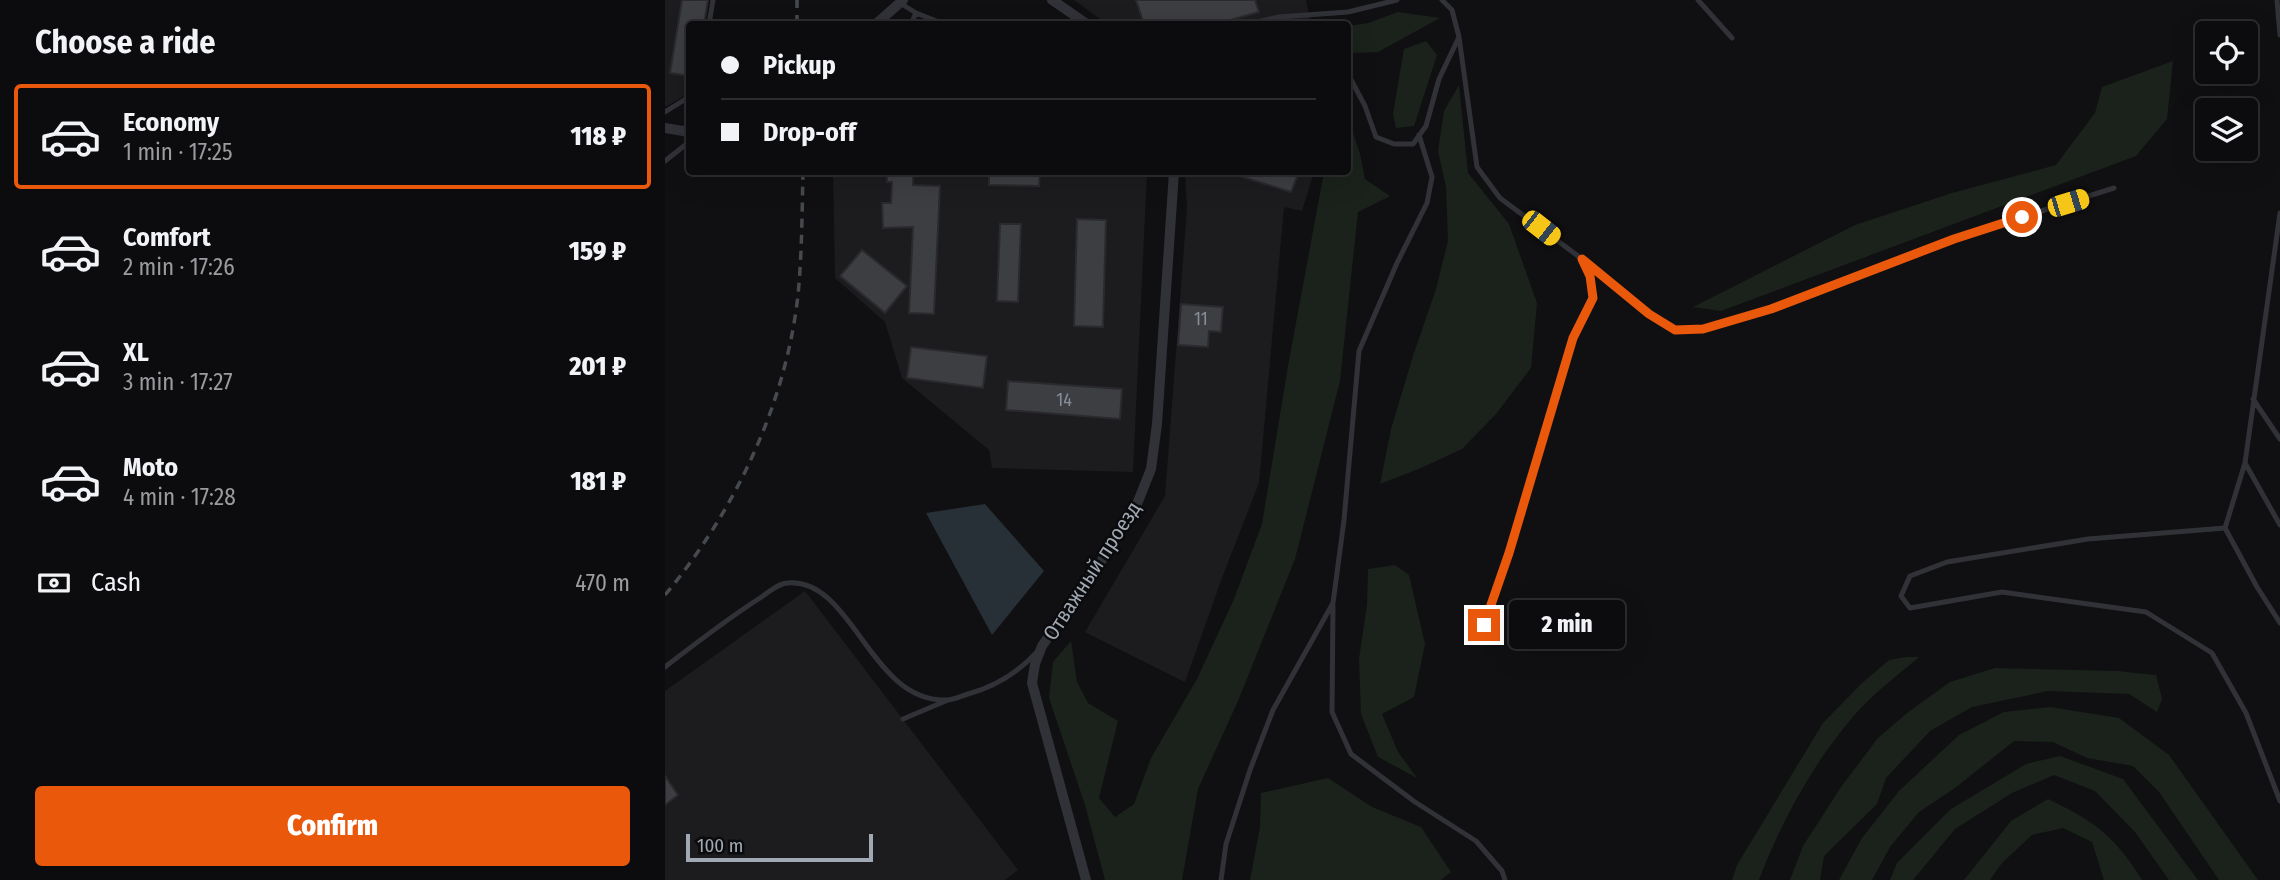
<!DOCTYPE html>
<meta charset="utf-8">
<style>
:root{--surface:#0c0c0e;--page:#1a1a1c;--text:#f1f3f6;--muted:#9a9b9e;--line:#2c2c2e;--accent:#ea580c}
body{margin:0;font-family:"Fira Sans Condensed",sans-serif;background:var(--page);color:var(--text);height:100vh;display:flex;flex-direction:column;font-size:26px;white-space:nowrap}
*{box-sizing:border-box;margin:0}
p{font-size:23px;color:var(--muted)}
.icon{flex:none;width:38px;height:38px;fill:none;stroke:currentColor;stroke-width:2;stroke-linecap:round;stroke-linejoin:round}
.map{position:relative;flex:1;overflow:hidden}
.panel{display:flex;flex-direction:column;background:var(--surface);width:665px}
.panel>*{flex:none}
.top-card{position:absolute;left:21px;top:21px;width:665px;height:154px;border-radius:7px;box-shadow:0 7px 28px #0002,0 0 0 2px var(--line);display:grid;align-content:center;height:154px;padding:0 35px;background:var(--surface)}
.controls{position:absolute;left:1530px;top:21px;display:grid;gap:14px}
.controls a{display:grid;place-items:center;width:63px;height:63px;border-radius:7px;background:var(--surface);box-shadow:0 7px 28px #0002,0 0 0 2px var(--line);font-size:35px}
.scale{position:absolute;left:21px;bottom:18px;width:187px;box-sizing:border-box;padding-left:7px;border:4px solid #a0a8b4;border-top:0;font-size:19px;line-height:24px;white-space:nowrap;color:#a0a8b4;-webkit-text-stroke:5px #0b0b0d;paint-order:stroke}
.end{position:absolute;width:32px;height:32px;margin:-16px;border:9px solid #ea580c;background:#fff;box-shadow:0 0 0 4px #fff}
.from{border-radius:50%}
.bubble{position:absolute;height:49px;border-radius:7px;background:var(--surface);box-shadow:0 7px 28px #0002,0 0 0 2px var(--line);font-size:23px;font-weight:800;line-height:49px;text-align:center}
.car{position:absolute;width:21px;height:42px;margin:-21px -10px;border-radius:9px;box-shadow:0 0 5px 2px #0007;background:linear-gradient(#f5c518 24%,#345 0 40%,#f5c518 0 76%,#345 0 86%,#f5c518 0)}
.top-card b{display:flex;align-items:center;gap:24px;height:66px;font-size:26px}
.top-card b+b{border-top:2px solid var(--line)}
.top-card i{width:18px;height:18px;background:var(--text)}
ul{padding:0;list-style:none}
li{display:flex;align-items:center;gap:21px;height:105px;margin:0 14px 10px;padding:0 21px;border:4px solid transparent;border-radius:7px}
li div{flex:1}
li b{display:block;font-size:26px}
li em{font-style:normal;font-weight:800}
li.on{border-color:var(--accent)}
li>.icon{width:63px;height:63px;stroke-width:1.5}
h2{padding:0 35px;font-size:32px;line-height:84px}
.pay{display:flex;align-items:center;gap:18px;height:77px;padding:0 35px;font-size:26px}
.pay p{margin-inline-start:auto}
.cta{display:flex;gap:14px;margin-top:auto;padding:14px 35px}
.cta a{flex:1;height:80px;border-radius:7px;background:var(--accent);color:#fff;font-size:28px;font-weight:800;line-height:80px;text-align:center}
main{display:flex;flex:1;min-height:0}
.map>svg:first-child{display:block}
.built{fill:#1c1c1f}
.green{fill:#1a221b}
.water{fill:#263036}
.building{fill:#3c3e42;stroke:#2a2a2e;stroke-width:2}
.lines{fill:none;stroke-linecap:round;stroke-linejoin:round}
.service{stroke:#313237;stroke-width:5}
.minor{stroke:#313237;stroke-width:10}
.rail{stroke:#46494e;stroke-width:3.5;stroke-dasharray:9 7;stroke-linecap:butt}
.route{stroke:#ea580c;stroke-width:9}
.labels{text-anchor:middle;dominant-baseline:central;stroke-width:5;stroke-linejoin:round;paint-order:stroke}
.number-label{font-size:18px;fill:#878e98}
.street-label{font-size:21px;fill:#a0a8b4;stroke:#0b0b0d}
</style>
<main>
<section class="panel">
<h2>Choose a ride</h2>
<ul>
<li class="on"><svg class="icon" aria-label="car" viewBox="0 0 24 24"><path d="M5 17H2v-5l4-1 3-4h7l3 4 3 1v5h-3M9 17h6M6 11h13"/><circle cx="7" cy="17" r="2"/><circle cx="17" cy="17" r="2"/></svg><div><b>Economy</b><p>1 min · 17:25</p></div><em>118 ₽</em></li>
<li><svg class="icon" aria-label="car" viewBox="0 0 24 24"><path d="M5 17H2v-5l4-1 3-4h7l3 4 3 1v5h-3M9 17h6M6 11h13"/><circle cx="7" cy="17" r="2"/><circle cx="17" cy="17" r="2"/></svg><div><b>Comfort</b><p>2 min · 17:26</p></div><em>159 ₽</em></li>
<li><svg class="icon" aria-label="car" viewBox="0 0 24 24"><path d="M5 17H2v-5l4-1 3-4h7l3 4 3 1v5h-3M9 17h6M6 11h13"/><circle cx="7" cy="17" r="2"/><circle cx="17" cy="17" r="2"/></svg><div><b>XL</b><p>3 min · 17:27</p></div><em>201 ₽</em></li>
<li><svg class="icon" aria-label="car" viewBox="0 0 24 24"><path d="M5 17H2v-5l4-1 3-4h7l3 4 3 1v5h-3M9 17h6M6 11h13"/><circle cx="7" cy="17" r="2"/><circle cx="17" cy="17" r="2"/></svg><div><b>Moto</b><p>4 min · 17:28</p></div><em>181 ₽</em></li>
</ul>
<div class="pay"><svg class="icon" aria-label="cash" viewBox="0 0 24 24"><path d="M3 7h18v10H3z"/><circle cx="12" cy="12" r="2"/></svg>Cash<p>470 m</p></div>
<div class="cta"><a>Confirm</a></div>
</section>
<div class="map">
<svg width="1615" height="880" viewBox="0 0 1615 880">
<rect width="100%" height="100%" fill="#101012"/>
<!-- built -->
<path class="built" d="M0 0H43L39 24H24V93L2 106H0Z
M409 0H641L646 24H467L465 19 453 24H442Z
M168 172H482L468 472 327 468 324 450 237 378 220 322 170 278Z
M520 172H649L637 211 619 207 594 483 558 575 520 682 420 632 500 496 522 208Z
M140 591 353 870 340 880H0V691Z"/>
<!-- green -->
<path class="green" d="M733 12 775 18 713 52 687 53 683 45V26L703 23Z
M761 41 772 55 749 126 731 128 728 114 739 49Z
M1508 61 1502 119 1471 156 1056 311 1028 307 1190 225 1287 193 1391 165 1430 113 1437 87Z
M794 85 803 173 844 224 872 303 866 368 831 414 797 449 756 468 715 484 726 429 748 356 771 289 783 241 781 187 773 151 779 111Z
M683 118 695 154 700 179 725 196 693 212 675 381 630 559 573 701 533 789 517 880H440L420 805 384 698 388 662 406 641 412 682 423 703 453 721 434 798 450 817 469 804 486 758 532 679 569 599 597 524 623 366 659 172H682Z
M730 565 744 575 760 644 749 697 717 714 733 752 752 778 713 757 696 714 694 659 702 605 703 569Z
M1241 657H1254C1232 676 1206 695 1187 718 1147 765 1116 822 1094 880H1067L1072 865 1158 723 1196 684 1224 660Z
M1330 668 1452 671 1491 675 1497 699 1492 712 1464 694 1383 691 1307 707 1265 731 1221 778 1212 804 1159 856 1155 880H1125L1138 846 1176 787 1213 738 1242 713 1285 682Z
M1385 707 1454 718 1504 755 1593 880H1554L1494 792 1468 766 1422 758 1388 742 1349 741 1290 788 1254 812 1225 847 1207 880H1174L1197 838 1234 791 1294 735 1339 712Z
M1395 756 1458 779 1533 880H1504L1470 832 1430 791 1389 775 1347 793 1290 829 1248 880H1225L1232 863 1286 809 1361 764Z
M663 778 707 807 756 827 786 872 776 880H585L595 827 596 793Z
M1383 799C1429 821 1450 836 1477 880H1439L1427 842 1398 828 1367 835 1337 863 1325 880H1299L1346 821Z"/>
<!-- water -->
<path class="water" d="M320 504 379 571 327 635 261 513Z"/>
<!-- building -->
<path class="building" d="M17 0H43L39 24H24V76L5 73Z
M471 0H590L594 12 551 24H479Z
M222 172H248V185L275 186 269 314 244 313 248 227 218 228 217 203H226L227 182H222Z
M324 172H375L374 186 324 185Z
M568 172H634L626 192 568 174Z
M412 219 441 220 438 327 409 326Z
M335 224H356L353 302 332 301Z
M197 250 242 286 220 313 175 276Z
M516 304 558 307 556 332 544 331 543 347 513 345Z
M246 347 322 356 318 388 242 378Z
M343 381 457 389 455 419 341 410Z
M0 776 13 795 0 805Z"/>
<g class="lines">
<!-- service -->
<path class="service" d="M1033 0 1067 38
M1612 0 1615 35
M235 3 251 13 246 24
M251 13 279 24
M44 24 48 0
M583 24 614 17 683 12 732 0
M794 37 812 167 835 198 917 259 925 276 928 298 908 338 844 553 819 625
M682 72 700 106 711 137 729 144H748L761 126 774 79 794 37 787 10 777 0
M0 112 24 97
M0 161 24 142
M1615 213 1580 463 1560 528 1423 539 1282 562 1245 576 1236 596 1245 608 1337 592 1481 612 1547 653 1581 713 1615 801
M920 261C941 279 984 320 1008 329 1044 343 1244 254 1291 238 1344 221 1396 205 1449 188
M1588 399 1615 439
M1580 463 1615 525
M1560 528 1592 587 1615 623
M668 606 667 712 686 754 750 802 811 841 837 871 840 880
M0 667C31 643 62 619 95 598 103 593 113 583 123 583 188 578 205 703 282 700 289 700 296 696 303 694 329 687 352 673 370 654
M238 719 283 700
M556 880 561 844 585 770 608 710 668 603 679 520 694 351 732 263 762 203 767 177 754 135"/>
<!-- minor -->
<path class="minor" d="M387 0 422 24
M211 24 238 0
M0 128 24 132
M421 880 367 683 370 664 377 646 439 557 472 504 486 469 492 424 509 172"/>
<!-- rail -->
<path class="rail" d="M132 24V0
M0 595C70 511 121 404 133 295 137 254 137 212 138 172"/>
</g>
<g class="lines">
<!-- route -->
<path class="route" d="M819 625 844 553 908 338 928 298 925 276 917 259 984 314 1010 330 1038 329 1106 309 1289 239 1357 217"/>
</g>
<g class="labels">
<!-- number labels -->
<g class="number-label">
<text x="536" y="319">11</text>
<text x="399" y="400">14</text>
</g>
<!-- street labels -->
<g class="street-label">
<text transform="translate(427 571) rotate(-57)">Отважный проезд</text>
</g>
</g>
</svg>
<div class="controls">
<a><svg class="icon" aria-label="locate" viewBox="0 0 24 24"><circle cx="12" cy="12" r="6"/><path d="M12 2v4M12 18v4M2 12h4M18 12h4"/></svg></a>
<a><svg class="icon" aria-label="layers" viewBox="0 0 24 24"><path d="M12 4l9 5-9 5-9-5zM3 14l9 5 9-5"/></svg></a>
</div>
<div class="scale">100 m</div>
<i class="end from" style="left:1357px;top:217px"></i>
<i class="end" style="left:819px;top:625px"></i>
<div class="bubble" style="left:844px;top:600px;width:116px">2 min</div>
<i class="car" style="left:1403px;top:203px;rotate:73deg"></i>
<i class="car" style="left:876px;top:228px;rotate:128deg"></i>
<div class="top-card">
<b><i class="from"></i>Pickup</b>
<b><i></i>Drop-off</b>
</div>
</div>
</main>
